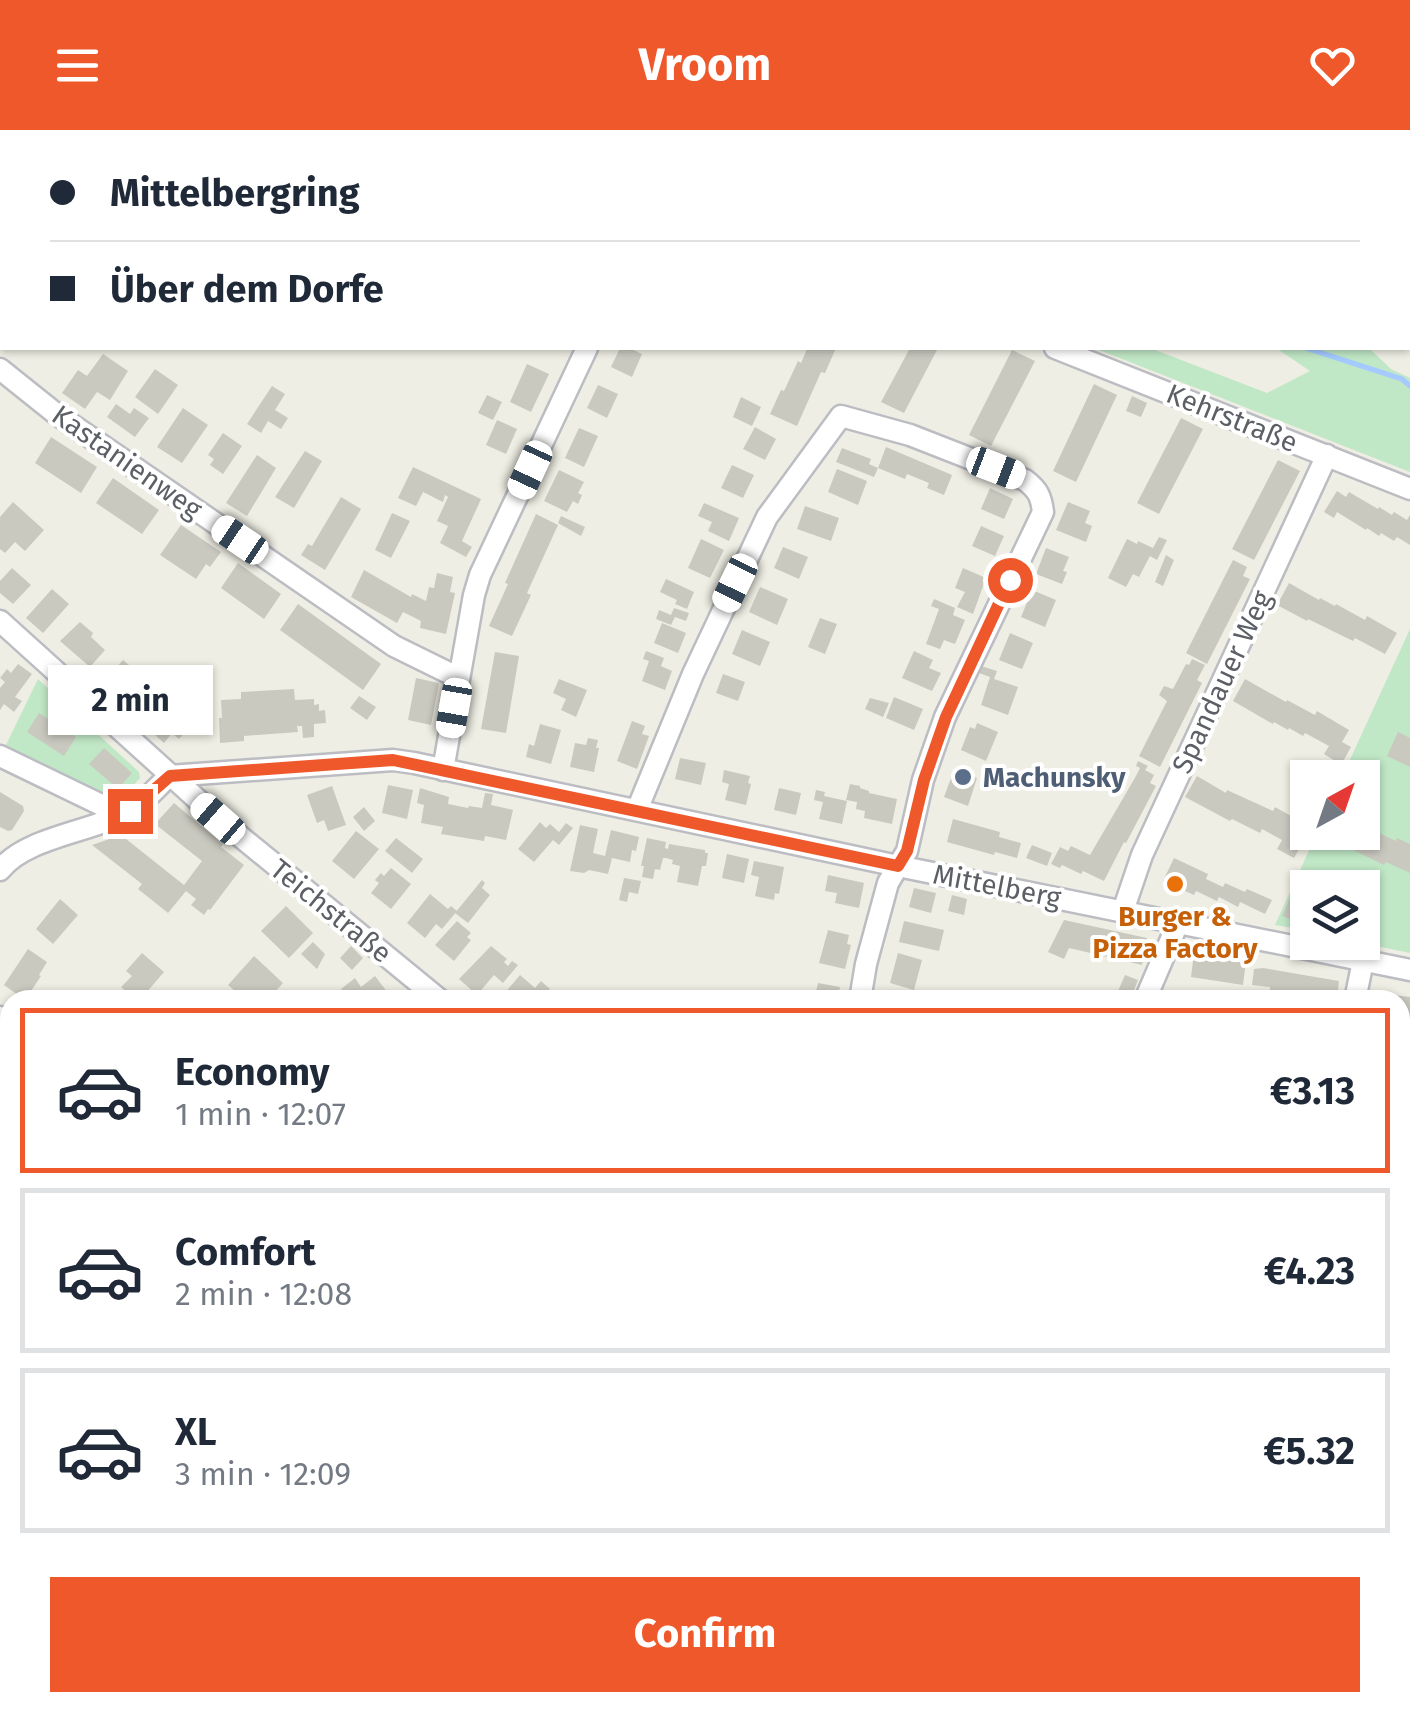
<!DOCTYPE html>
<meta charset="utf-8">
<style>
:root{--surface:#fff;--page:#f6f6f7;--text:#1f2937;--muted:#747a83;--line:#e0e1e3;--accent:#ef582b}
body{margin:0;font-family:"Fira Sans",sans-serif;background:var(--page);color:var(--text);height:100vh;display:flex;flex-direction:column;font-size:38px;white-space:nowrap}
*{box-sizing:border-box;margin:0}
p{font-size:32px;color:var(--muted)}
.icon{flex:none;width:55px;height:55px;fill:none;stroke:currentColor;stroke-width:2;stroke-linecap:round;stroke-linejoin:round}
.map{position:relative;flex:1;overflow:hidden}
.drawer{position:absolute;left:0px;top:860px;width:1410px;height:722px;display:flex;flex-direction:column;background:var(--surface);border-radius:30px 30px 0 0;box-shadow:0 2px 8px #0004}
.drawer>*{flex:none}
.guide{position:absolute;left:0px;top:0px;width:1410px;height:220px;box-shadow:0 2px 8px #0004;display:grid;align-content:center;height:220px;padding:0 50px;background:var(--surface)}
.needle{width:65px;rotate:40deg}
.fabs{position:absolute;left:1290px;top:630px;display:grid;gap:20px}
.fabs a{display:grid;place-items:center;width:90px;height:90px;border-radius:0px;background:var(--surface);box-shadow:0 2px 8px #0004;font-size:50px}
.end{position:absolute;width:45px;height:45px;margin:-22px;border:12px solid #ef582b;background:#fff;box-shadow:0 0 0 5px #fff}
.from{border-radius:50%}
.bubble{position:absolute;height:70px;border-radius:0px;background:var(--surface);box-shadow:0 2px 8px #0004;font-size:32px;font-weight:700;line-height:70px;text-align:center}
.car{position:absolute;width:30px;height:60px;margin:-30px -15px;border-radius:12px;box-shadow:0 0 8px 2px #0007;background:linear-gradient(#fff 24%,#345 0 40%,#fff 0 76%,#345 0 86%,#fff 0)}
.guide b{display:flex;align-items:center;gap:35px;height:95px;font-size:38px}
.guide b+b{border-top:2px solid var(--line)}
.guide i{width:25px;height:25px;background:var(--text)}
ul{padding:18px 0 0;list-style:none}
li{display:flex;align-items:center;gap:30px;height:165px;margin:0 20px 15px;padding:0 30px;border:5px solid var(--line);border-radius:0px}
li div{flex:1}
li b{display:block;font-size:38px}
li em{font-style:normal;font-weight:700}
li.current{border-color:var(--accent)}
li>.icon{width:90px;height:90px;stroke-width:1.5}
.cta{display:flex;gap:20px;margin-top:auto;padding:20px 50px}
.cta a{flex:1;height:115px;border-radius:0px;background:var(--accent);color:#fff;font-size:40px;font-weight:700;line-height:115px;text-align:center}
header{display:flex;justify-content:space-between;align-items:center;height:130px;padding:0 50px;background:var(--accent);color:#fff;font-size:45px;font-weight:700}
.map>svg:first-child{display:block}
.green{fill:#c0e7c6}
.water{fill:#a4caff}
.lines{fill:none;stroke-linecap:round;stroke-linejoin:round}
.stream{stroke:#a4caff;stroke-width:5}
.building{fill:#cac9c0}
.minor-casing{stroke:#bcbdc3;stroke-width:25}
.minor{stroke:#fff;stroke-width:20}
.route{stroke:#ef582b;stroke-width:12}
.service-dot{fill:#5c6f8a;stroke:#fff;stroke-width:4}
.food-dot{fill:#e8710a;stroke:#fff;stroke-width:4}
.labels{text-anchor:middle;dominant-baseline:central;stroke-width:8;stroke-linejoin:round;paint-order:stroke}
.street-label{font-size:28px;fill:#5c5f65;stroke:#fff}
.service-label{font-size:28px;font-weight:bold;fill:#4e5e75;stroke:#fff;text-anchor:start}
.food-label{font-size:28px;font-weight:bold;fill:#c56008;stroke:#fff}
</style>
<header><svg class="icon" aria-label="menu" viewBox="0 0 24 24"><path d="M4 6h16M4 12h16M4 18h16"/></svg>Vroom<svg class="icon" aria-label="heart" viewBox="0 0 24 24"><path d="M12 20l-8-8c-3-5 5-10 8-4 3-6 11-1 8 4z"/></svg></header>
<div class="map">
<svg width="1410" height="1582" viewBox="0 0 1410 1582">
<rect width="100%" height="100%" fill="#efeee4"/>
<!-- green -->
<path class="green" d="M1094 218H1150L1267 263 1310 241 1276 218H1369L1391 239 1410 248V342Z
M1410 499V823L1362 813V758L1327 757 1300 746 1283 785 1296 791 1298 799 1275 795 1317 703 1362 702V648L1342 647Z
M38 549 139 642 140 648 121 669 117 670 3 621Z
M494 1572H694L700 1582H489Z"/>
<!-- water -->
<path class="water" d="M962 1573H1136L1147 1582H973Z"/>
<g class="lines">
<!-- stream -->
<path class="stream" d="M1306 218 1402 249 1410 256"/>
</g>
<!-- building -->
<path class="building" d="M620 218H629L642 224 632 247 611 237Z
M910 218H938L904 283 881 272Z
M807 219 836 218 825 243 821 242 797 296 770 284 781 260 784 261 798 231 801 233Z
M1012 220 1035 231 991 316 969 305Z
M103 224 128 241 110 270 97 262 85 279 62 263 78 240 87 246Z
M527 234 549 244 531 282 510 272Z
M155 239 178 255 158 284 135 267Z
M1094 254 1117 265 1076 352 1053 341Z
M598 255 618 264 607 288 587 278Z
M272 256 285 264 275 280 288 288 281 299 268 291 261 303 247 294Z
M487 265 502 272 493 290 478 283Z
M1132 266 1147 273 1141 287 1126 281Z
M741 267 761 277 752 296 733 287Z
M116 274 130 284 134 278 149 288 135 307 107 287Z
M183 278 208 295 182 333 157 317Z
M1181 288 1203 299 1159 384 1137 373Z
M497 290 517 299 506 324 486 315Z
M755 297 776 309 765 330 743 319Z
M579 298 598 306 584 337 565 328Z
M223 303 242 316 223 344 210 335 214 329 208 325Z
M51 307 97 337 81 363 35 333Z
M886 317 952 345 944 365 927 358 929 353 907 344 905 349 878 338Z
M842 318 871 329 869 334 878 338 874 347 836 332Z
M305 321 322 331 294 378 275 367Z
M257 325 276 338 247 386 226 373Z
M1278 330 1300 341 1254 430 1232 419Z
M732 335 754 345 743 368 721 358Z
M413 337 481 369 462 411 472 417 466 427 440 413 448 396 437 391 448 367 445 365 443 372 423 362 416 376 398 368Z
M837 339 867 351 858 375 828 362Z
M559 340 584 352 578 363 582 365 578 374 573 371 567 382 544 371Z
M113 348 159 380 142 404 96 373Z
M990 358 1013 369 1004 389 981 379Z
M1337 361 1346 367 1349 362 1378 379 1379 377 1392 385 1394 382 1407 390 1410 385V415L1397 407 1394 411 1381 403 1379 406 1367 398 1366 400 1337 382 1334 388 1324 382Z
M341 367 361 379 325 440 301 425 308 414 312 416Z
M13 372 44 400 25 421 15 412 5 423 0 419V387Z
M1068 372 1090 381 1085 393 1092 396 1086 412 1056 400Z
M704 373 739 388 729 411 708 401 712 392 698 386Z
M805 376 839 388 831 411 797 399Z
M392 383 410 391 391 428 375 420Z
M536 384 558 395 527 463 531 465 512 506 489 496 508 454 505 453Z
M561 386 585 397 581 406 558 393Z
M181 395 221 422 210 437 206 434 196 449 160 425Z
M981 396 1004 406 995 426 972 416Z
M1159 407 1167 410 1157 430 1150 426 1139 447 1133 444 1126 457 1108 448 1127 409 1137 414 1138 411 1153 418Z
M701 409 724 420 710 448 688 438Z
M783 417 808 427 799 449 774 438Z
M1046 418 1069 427 1063 441 1067 442 1062 454 1036 444Z
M1166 425 1174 430 1163 456 1155 452Z
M1233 430 1247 437 1243 446 1250 449 1207 534 1186 523Z
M238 433 281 464 264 489 221 458Z
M12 438 31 455 13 474 0 463V451Z
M963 438 986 448 973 484 957 477 965 462 955 458Z
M364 440 411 467 412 464 426 471 429 457 434 458 437 443 453 447 450 462 455 463 446 504 420 498 421 491 403 482 397 493 351 467Z
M666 449 694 462 687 479 675 474 677 470 660 462Z
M1289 453 1319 470 1320 468 1335 476 1336 474 1365 490 1367 486 1397 503 1385 524 1355 508 1353 511 1308 489 1307 491 1277 475Z
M760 457 788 469 777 495 749 482Z
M52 459 69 474 43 503 26 488Z
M1032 460 1056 470 1045 497 1021 487Z
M934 469 955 478 953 485 965 490 955 514 944 510 940 519 926 514 939 479 931 476Z
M298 474 381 534 363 560 280 500Z
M674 478 689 483 686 491 675 487 671 495 656 489 659 480 671 485Z
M820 488 837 494 825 524 808 517Z
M80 492 93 503 91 507 105 520 90 537 60 511Z
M662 493 686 503 678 523 654 513Z
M742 500 770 512 760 536 732 524Z
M1010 503 1033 513 1022 539 999 530Z
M646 521 664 528 661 536 672 541 665 560 642 551 649 531 643 529Z
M914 521 933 530 929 538 941 543 932 561 902 548Z
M495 522 519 526 506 603 481 599Z
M1192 529 1205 535 1197 550 1202 553 1160 637 1139 626 1167 571 1159 565 1164 556 1173 559 1186 534 1189 535Z
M123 530 141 545 119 569 102 554Z
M18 534 32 544 15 567 22 571 14 582 4 574 0 580V558L5 552 0 548 7 539 11 543Z
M981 536 997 541 994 549 1018 557 1008 585 981 575 990 547 979 543Z
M723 544 745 552 738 571 716 563Z
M175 545 203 570 180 595 186 601 179 609 172 603 164 613 145 596 174 565 165 556Z
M416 548 439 553 431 595 408 590Z
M559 549 587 560 576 587 561 580 566 569 553 563Z
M1245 549 1286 572 1287 570 1315 585 1317 581 1349 600 1342 612 1351 617 1341 635 1324 624 1329 616 1305 603 1303 606 1289 598 1288 600 1274 592 1273 594 1233 571Z
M294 559 295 570 314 569V575L319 574V581L325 580 326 593 314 594V607L303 608 302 596H297L298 602 244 606V611L220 613 219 588H222L221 570 241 569V562Z
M359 566 376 577 367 590 350 578Z
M894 567 923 579 914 600 886 588Z
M870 568 889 573 883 587 865 579Z
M39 583 76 607 64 626 27 602Z
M632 591 645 596 642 604 649 606 637 639 617 631Z
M977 593 998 602 986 631 961 620 970 597 975 599Z
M540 594 561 600 551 634 526 627 529 614 534 616Z
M1398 602 1410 608V637L1387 626Z
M588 608 598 610 596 618H599L594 642 570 637 575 613 586 615Z
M104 618 132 643 118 659 89 634Z
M680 628 706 633 701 655 675 649Z
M1138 631 1148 636 1145 640 1154 645 1150 653 1156 656 1126 713 1124 712 1104 751 1083 741 1081 744 1062 735 1060 738 1051 734 1060 717 1068 721 1071 716 1090 725 1136 646 1140 638 1136 636Z
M724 640 750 646 748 653 751 654 746 675 725 670 729 654 722 652Z
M954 640 977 648 968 676 944 667Z
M1197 646 1226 663 1227 660 1273 681 1275 677 1305 694 1297 708 1303 712 1294 728 1277 719 1282 710 1262 699 1260 703 1232 689 1230 691 1185 667Z
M850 654 860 656V658L869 661V663L897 669 892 694 864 688 865 681 856 679 857 672 846 670Z
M388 655 413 660 407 689 382 683Z
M332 656 346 695 328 701 324 690 317 693 307 665Z
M420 658 449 667 448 674 468 678 469 676 482 678 485 663 493 664 491 675 513 680 506 710 485 706 484 711 441 704 443 697 421 693 424 675 417 673Z
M779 658 801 663 796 685 774 680Z
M816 660 825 662 824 666 847 671 842 694 819 689 823 672 814 670Z
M0 662 23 676 24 681 19 689 12 700 8 701 0 697Z
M174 673 223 714 221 717 244 735 210 780 208 779 204 785 191 775 196 769 186 761 168 783 138 759 142 754 92 715 121 705 184 755 202 731 155 694Z
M364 677 375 691 364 701 353 687Z
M953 689 1000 702 999 707 1021 713 1017 728 995 722 994 725 947 712Z
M540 692 546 698 550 694 559 702 566 693 573 698 559 715 553 710 534 732 518 719Z
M580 695 598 699 593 723 605 726 611 700 639 707 636 721 632 720 630 732 612 728 608 744 589 740 584 743 570 741Z
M1362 695 1396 711 1397 708 1410 714V743L1386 732 1384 735 1345 716 1352 702H1362Z
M356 701 379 719 354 749 332 731Z
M396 708 423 729 412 743 385 721Z
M647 708 666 712 665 718 668 719 669 714 705 720V723H708L706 736H702L698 756 677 752 680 736 672 734 673 730 666 728H663L660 740 655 739 653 749 642 747 644 736H641Z
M1032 715 1052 723 1047 736 1026 728Z
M727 724 749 729 744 753 722 748Z
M1174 728 1208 744 1206 749 1223 757 1225 753 1245 762 1247 759 1272 770 1265 784 1240 772 1238 777 1219 767 1217 771 1196 761 1194 765 1163 751Z
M754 731 784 737 779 764 775 763 774 770 755 766 759 747 751 745Z
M391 738 411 754 391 779 371 763 379 753 375 750 381 743 384 746Z
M828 745 864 753 859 778 835 773 837 763 825 761Z
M1300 746 1313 751 1311 758H1308V764L1296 791 1282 786Z
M624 748 641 751 638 764 629 762 627 772 619 770Z
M482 750 485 753 482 758 490 765 468 793 455 783Z
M914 758 936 763 931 783 909 777Z
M430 764 448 779 451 776 457 781 442 799 436 794 425 808 407 793Z
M952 765 967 769 964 785 948 781Z
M60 769 78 785 53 814 36 799Z
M286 776 313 803 289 828 261 801Z
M1064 790 1147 808 1142 835 1069 818 1064 829 1048 822Z
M457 791 471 803 467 807 471 810 454 831 435 815Z
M904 791 944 800 939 821 899 812Z
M828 800 849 805 847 814 851 815 845 839 819 833Z
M313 812 325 824 317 839 301 824Z
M351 816 363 828 352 840 340 828Z
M491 816 507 829 504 832 508 836 512 831 518 835 503 853 494 845 477 865 459 849Z
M28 819 47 832 39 845 41 846 25 870 4 855Z
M142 823 164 842 140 870H136L121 857 132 846 126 841Z
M898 823 922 830 914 860 890 853Z
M1194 823 1246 831 1243 855 1191 847Z
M254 826 283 853 268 870H259L251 863 245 870 228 855Z
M1263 838 1339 851 1337 870H1310L1311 868 1270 863V857L1252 855 1254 839Z
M520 845 535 858 541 851 550 859 541 870 531 863 527 870H499Z
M1125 845 1138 850 1130 870H1094L1098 861 1115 868Z
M375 846 388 863 380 870H349L341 859 355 848 361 857Z
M818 853 840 857 837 870H814Z
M1385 864 1410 867V895L1400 892V870H1384Z
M0 1025 10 1031 6 1039 10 1041V1058L3 1068 0 1066Z
M8 1165 10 1166V1211L0 1209Z
M1400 1190 1410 1195 1406 1205 1410 1207V1226L1404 1238 1400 1236Z
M1400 1389 1410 1393V1419L1407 1417 1405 1421 1400 1419Z
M21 1572H48L61 1582H18L16 1580Z
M257 1572H276L290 1582H250Z
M510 1572H550L561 1579 559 1582H518L508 1575Z"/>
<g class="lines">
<defs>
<path id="minor" d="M1092 0 1097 2
M1291 0 1292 2
M51 2 52 0
M252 2V0
M439 2 441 0
M685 2 686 0
M0 64H2
M1408 154 1410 155
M1055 218 1410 359
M0 239 55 283 394 516 459 548
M0 491 219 689 440 870
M0 626 122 685
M443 640 474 465 480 445 587 218
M169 646 393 630 414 633 898 736 1410 840
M637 680 693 544 767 387 841 286 910 305 1025 350C1038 360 1041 366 1043 382L945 587 923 650 907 721 888 753 866 834 860 870
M0 740C26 707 91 702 128 682 143 674 156 658 169 646
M1123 781 1142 725 1327 325
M1145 870 1178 793
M1355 870 1363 831
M0 887 10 894
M0 1248 10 1255
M1400 1287 1410 1267
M1400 1367H1410
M0 1552 10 1536
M715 1572 732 1582
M870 1572 871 1582
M1163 1572 1172 1582
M218 1582 224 1572
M478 1582 483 1572
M1404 1582 1410 1577"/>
</defs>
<!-- minor casing -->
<use href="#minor" class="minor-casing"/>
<!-- minor -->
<use href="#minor" class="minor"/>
</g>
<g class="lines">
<!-- route -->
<path class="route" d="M130 681 170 646 393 630 898 736 907 721 924 650 946 587 1010 450"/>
</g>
<!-- markers -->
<circle class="service-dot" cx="963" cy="647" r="10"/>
<circle class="food-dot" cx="1175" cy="754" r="10"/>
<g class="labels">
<!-- street labels -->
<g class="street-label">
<text transform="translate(1232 288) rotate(22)">Kehrstraße</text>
<text transform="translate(127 332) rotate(35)">Kastanienweg</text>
<text transform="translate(1222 552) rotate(-65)">Spandauer Weg</text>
<text transform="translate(997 756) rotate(11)">Mittelberg</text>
<text transform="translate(331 781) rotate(39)">Teichstraße</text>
</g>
<!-- service labels -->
<g class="service-label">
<text x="983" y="647">Machunsky</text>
</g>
<!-- food labels -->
<g class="food-label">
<text x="1175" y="786">Burger &amp;<tspan x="1175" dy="32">Pizza Factory</tspan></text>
</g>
</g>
</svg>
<div class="fabs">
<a><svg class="needle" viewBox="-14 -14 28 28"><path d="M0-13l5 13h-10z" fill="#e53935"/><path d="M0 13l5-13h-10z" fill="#747a83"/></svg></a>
<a><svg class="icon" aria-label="layers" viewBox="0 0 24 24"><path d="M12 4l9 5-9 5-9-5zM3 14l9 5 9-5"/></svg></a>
</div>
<i class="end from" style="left:1010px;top:450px"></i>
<i class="end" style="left:130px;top:681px"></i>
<div class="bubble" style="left:48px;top:535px;width:165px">2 min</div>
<i class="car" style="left:996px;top:338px;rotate:111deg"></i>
<i class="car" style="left:530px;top:340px;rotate:205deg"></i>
<i class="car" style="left:240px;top:410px;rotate:304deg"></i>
<i class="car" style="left:735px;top:453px;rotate:206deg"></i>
<i class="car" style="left:454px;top:578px;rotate:190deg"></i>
<i class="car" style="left:218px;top:689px;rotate:311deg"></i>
<div class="guide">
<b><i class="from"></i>Mittelbergring</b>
<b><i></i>Über dem Dorfe</b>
</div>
<section class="drawer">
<ul>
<li class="current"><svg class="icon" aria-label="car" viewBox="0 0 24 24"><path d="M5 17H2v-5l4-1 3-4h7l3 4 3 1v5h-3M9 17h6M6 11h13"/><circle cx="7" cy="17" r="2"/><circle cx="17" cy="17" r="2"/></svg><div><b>Economy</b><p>1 min · 12:07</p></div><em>€3.13</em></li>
<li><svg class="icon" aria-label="car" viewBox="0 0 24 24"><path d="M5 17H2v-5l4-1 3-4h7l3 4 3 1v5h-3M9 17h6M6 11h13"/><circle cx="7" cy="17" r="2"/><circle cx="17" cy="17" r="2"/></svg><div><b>Comfort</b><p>2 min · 12:08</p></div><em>€4.23</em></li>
<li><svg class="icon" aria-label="car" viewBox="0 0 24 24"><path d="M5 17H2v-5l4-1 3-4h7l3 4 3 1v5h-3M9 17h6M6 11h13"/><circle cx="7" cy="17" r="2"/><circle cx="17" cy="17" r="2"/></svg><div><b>XL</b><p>3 min · 12:09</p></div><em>€5.32</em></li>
</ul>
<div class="cta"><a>Confirm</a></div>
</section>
</div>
